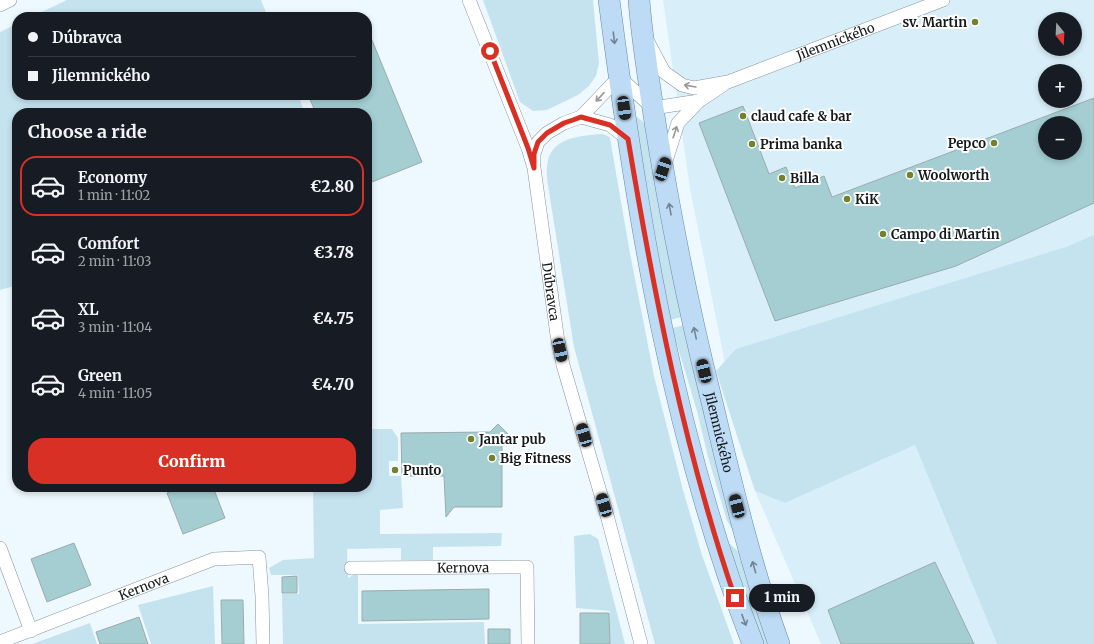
<!DOCTYPE html>
<meta charset="utf-8">
<style>
:root{--surface:#171b24;--page:#242831;--text:#f1f3f6;--muted:#9ea1a6;--line:#363941;--accent:#d93025}
body{margin:0;font-family:Merriweather,serif;background:var(--page);color:var(--text);height:100vh;display:flex;flex-direction:column;font-size:15px;white-space:nowrap}
*{box-sizing:border-box;margin:0}
p{font-size:13px;color:var(--muted)}
.icon{flex:none;width:22px;height:22px;fill:none;stroke:currentColor;stroke-width:2;stroke-linecap:round;stroke-linejoin:round}
.map{position:relative;flex:1;overflow:hidden}
.side{position:absolute;left:12px;top:108px;width:360px;height:384px;display:flex;flex-direction:column;background:var(--surface);border-radius:16px;box-shadow:0 2px 6px #0003}
.side>*{flex:none}
.banner{position:absolute;left:12px;top:12px;width:360px;height:88px;border-radius:16px;box-shadow:0 2px 6px #0003;display:grid;align-content:center;height:88px;padding:0 16px;background:var(--surface)}
.needle{width:26px;rotate:162deg}
.controls{position:absolute;left:1038px;top:12px;display:grid;gap:8px}
.controls a{display:grid;place-items:center;width:44px;height:44px;border-radius:50%;background:var(--surface);box-shadow:0 2px 6px #0003;font-size:20px}
.end{position:absolute;width:18px;height:18px;margin:-9px;border:5px solid #d93025;background:#fff;box-shadow:0 0 0 2px #fff}
.from{border-radius:50%}
.bubble{position:absolute;height:28px;border-radius:14px;background:var(--surface);box-shadow:0 2px 6px #0003;font-size:13px;font-weight:800;line-height:28px;text-align:center}
.car{position:absolute;width:12px;height:24px;margin:-12px -6px;border-radius:5px;box-shadow:0 0 3px 1px #0007;background:linear-gradient(#222 24%,#8ab4d8 0 40%,#222 0 76%,#8ab4d8 0 86%,#222 0)}
.banner b{display:flex;align-items:center;gap:14px;height:38px;font-size:15px}
.banner b+b{border-top:1px solid var(--line)}
.banner i{width:10px;height:10px;background:var(--text)}
ul{padding:0;list-style:none}
li{display:flex;align-items:center;gap:12px;height:60px;margin:0 8px 6px;padding:0 8px;border:2px solid transparent;border-radius:16px}
li div{flex:1}
li b{display:block;font-size:15px}
li em{font-style:normal;font-weight:800}
li.selected{border-color:var(--accent)}
li>.icon{width:36px;height:36px;stroke-width:1.5}
h2{padding:0 16px;font-size:18px;line-height:48px}
.action{display:flex;gap:8px;margin-top:auto;padding:8px 16px}
.action a{flex:1;height:46px;border-radius:16px;background:var(--accent);color:#fff;font-size:16px;font-weight:800;line-height:46px;text-align:center}
.map>svg:first-child{display:block}
.built{fill:#d8eff9;fill-rule:evenodd}
.green{fill:#c5e3ef}
.building{fill:#a4ced2;stroke:#9babac;fill-rule:evenodd}
.lines{fill:none;stroke-linecap:round;stroke-linejoin:round}
.street-casing{stroke:#869399;stroke-width:14}
.primary-casing{stroke:#6688a6;stroke-width:22}
.street{stroke:#fff;stroke-width:13}
.primary{stroke:#bedbf6;stroke-width:21}
.oneway{stroke:#728494}
.oneway2{stroke:#969899}
.route{stroke:#d93025;stroke-width:5}
.poi-dot{fill:#73802d;stroke:#fff;stroke-width:1.5}
.labels{text-anchor:middle;dominant-baseline:central;stroke-width:4;stroke-linejoin:round;paint-order:stroke}
.poi-label{font-size:13px;font-weight:bold;fill:#151a1c;stroke:#fff;text-anchor:start}
.street-label{font-size:13px;fill:#151a1c;stroke:#fff}
</style>
<div class="map">
<svg width="1094" height="644" viewBox="0 0 1094 644">
<rect width="100%" height="100%" fill="#edf9fe"/>
<!-- built -->
<path class="built" d="M663 0H1094V241L727 373 690 189ZM1045 19H1075V49H1045ZM1045 71H1075V101H1045ZM1045 123H1075V153H1045Z
M915 445 997 644H821L755 491 785 503Z"/>
<!-- green -->
<path class="green" d="M67 0H261L268 17H31Z
M483 0H593L599 63 596 76 589 86 578 95 547 110 533 111 520 102Z
M17 24V95H298L305 113H17V285L0 290V32Z
M637 117 647 125 682 317 670 320 635 118Z
M602 134 608 136 610 138 629 248 654 376 683 490 702 555 734 644H655L574 347 549 192C548 184 546 175 547 167 549 137 579 136 602 134Z
M1094 235V644H997L915 445 785 503 755 491 716 371 736 349 1066 247Z
M685 325 734 532 727 521 708 457 697 411 672 328Z
M367 429H392L398 438V461H389V476H401L403 508 380 510V534L502 533 501 546 433 547V560H401V548L347 549 348 578 358 572V624L484 622 485 644H283L282 594H299L298 575H271L269 568 283 560 314 558 313 487H367Z
M590 534 598 539 625 644H610V611L576 608 574 536Z
M730 544 739 552 768 644H764L751 611 728 545Z
M213 586 215 644H151L138 605Z
M90 623 97 644H32Z"/>
<!-- building -->
<path class="building" d="M367 28 422 162 367 184V113H316L308 95H367Z
M1094 98V203L956 266 775 321 699 123 743 106 769 174 786 167 795 188 824 176 832 197ZM1045 123H1075V153H1045Z
M498 424 509 435 502 442V507H454L446 517 444 476H402L401 433 490 432Z
M182 487H213L225 518 183 534 167 493Z
M74 543 91 585 47 602 31 559Z
M935 562 974 644H841L828 610Z
M297 576V593H282V577Z
M489 589V619L362 621V591Z
M221 600H243L244 644H222Z
M580 613H609L610 644H580Z
M139 617 148 644H100L96 632Z
M488 629H510V644H488Z"/>
<g class="lines">
<defs>
<g id="street">
<path id="s1" d="M469 0 528 148 534 168 557 335 563 365 608 519 641 644"/>
<path d="M0 5 10 0"/>
<path id="s2" d="M648 42 664 72 682 85 694 88 728 82 943 0"/>
<path d="M581 117 610 125 628 139"/>
<path d="M534 162V154L538 142 547 133 564 123 581 117 619 77 653 108 699 101"/>
<path d="M665 164 678 123 699 101 723 85"/>
<path d="M0 548 31 631"/>
<path id="s3" d="M351 568 527 567 528 644"/>
<path id="s4" d="M0 642 214 559 259 557 262 596 263 644"/>
</g>
<g id="primary">
<path d="M609 0C637 217 673 439 753 644"/>
<path id="s5" d="M639 0C642 41 649 81 655 122 670 215 688 307 711 398 731 481 750 564 779 644"/>
</g>
</defs>
<!-- street casing -->
<use href="#street" class="street-casing"/>
<!-- primary casing -->
<use href="#primary" class="primary-casing"/>
<!-- street -->
<use href="#street" class="street"/>
<!-- primary -->
<use href="#primary" class="primary"/>
</g>
<!-- one-way arrows -->
<defs><path id="oneway-shaft" d="M-6 0H5M1.5-3L5.5 0L1.5 3" fill="none" stroke-width="1.6" stroke-linecap="round" stroke-linejoin="round"/></defs>
<g class="oneway">
<use href="#oneway-shaft" transform="translate(614 38) rotate(83)"/>
<use href="#oneway-shaft" transform="translate(670 209) rotate(-100)"/>
<use href="#oneway-shaft" transform="translate(695 333) rotate(-102)"/>
<use href="#oneway-shaft" transform="translate(754 567) rotate(-106)"/>
<use href="#oneway-shaft" transform="translate(744 620) rotate(69)"/>
</g>
<g class="oneway2">
<use href="#oneway-shaft" transform="translate(690 86) rotate(-170)"/>
<use href="#oneway-shaft" transform="translate(600 97) rotate(133)"/>
<use href="#oneway-shaft" transform="translate(675 132) rotate(-72)"/>
</g>
<g class="lines">
<!-- route -->
<path class="route" d="M490 51 528 148 534 168V154L538 142 547 133 564 123 573 120 581 117 610 125 628 139C654 294 684 449 735 598"/>
</g>
<!-- markers -->
<g class="poi-dot">
<circle cx="975" cy="22" r="4"/>
<circle cx="743" cy="116" r="4"/>
<circle cx="994" cy="143" r="4"/>
<circle cx="752" cy="144" r="4"/>
<circle cx="910" cy="175" r="4"/>
<circle cx="782" cy="178" r="4"/>
<circle cx="847" cy="199" r="4"/>
<circle cx="883" cy="234" r="4"/>
<circle cx="471" cy="439" r="4"/>
<circle cx="492" cy="458" r="4"/>
<circle cx="395" cy="470" r="4"/>
</g>
<g class="labels">
<!-- poi labels -->
<g class="poi-label">
<text x="967" y="22" text-anchor="end">sv. Martin</text>
<text x="751" y="116">claud cafe &amp; bar</text>
<text x="986" y="143" text-anchor="end">Pepco</text>
<text x="760" y="144">Prima banka</text>
<text x="918" y="175">Woolworth</text>
<text x="790" y="178">Billa</text>
<text x="855" y="199">KiK</text>
<text x="891" y="234">Campo di Martin</text>
<text x="479" y="439">Jantar pub</text>
<text x="500" y="458">Big Fitness</text>
<text x="403" y="470">Punto</text>
</g>
<!-- street labels -->
<g class="street-label">
<text stroke="none"><textPath href="#s2" startOffset="218">Jilemnického</textPath></text>
<text stroke="none"><textPath href="#s1" startOffset="305">Dúbravca</textPath></text>
<text stroke="none"><textPath href="#s5" startOffset="440">Jilemnického</textPath></text>
<text stroke="none"><textPath href="#s3" startOffset="112">Kernova</textPath></text>
<text stroke="none"><textPath href="#s4" startOffset="154">Kernova</textPath></text>
</g>
</g>
</svg>
<div class="controls">
<a><svg class="needle" viewBox="-14 -14 28 28"><path d="M0-13l5 13h-10z" fill="#e53935"/><path d="M0 13l5-13h-10z" fill="#9ea1a6"/></svg></a>
<a>+</a>
<a>−</a>
</div>
<i class="end from" style="left:490px;top:51px"></i>
<i class="end" style="left:735px;top:598px"></i>
<div class="bubble" style="left:749px;top:584px;width:66px">1 min</div>
<i class="car" style="left:624px;top:108px;rotate:172deg"></i>
<i class="car" style="left:663px;top:169px;rotate:18deg"></i>
<i class="car" style="left:560px;top:350px;rotate:168deg"></i>
<i class="car" style="left:704px;top:371px;rotate:347deg"></i>
<i class="car" style="left:584px;top:435px;rotate:344deg"></i>
<i class="car" style="left:604px;top:505px;rotate:344deg"></i>
<i class="car" style="left:737px;top:506px;rotate:345deg"></i>
<div class="banner">
<b><i class="from"></i>Dúbravca</b>
<b><i></i>Jilemnického</b>
</div>
<section class="side">
<h2>Choose a ride</h2>
<ul>
<li class="selected"><svg class="icon" aria-label="car" viewBox="0 0 24 24"><path d="M5 17H2v-5l4-1 3-4h7l3 4 3 1v5h-3M9 17h6M6 11h13"/><circle cx="7" cy="17" r="2"/><circle cx="17" cy="17" r="2"/></svg><div><b>Economy</b><p>1 min · 11:02</p></div><em>€2.80</em></li>
<li><svg class="icon" aria-label="car" viewBox="0 0 24 24"><path d="M5 17H2v-5l4-1 3-4h7l3 4 3 1v5h-3M9 17h6M6 11h13"/><circle cx="7" cy="17" r="2"/><circle cx="17" cy="17" r="2"/></svg><div><b>Comfort</b><p>2 min · 11:03</p></div><em>€3.78</em></li>
<li><svg class="icon" aria-label="car" viewBox="0 0 24 24"><path d="M5 17H2v-5l4-1 3-4h7l3 4 3 1v5h-3M9 17h6M6 11h13"/><circle cx="7" cy="17" r="2"/><circle cx="17" cy="17" r="2"/></svg><div><b>XL</b><p>3 min · 11:04</p></div><em>€4.75</em></li>
<li><svg class="icon" aria-label="car" viewBox="0 0 24 24"><path d="M5 17H2v-5l4-1 3-4h7l3 4 3 1v5h-3M9 17h6M6 11h13"/><circle cx="7" cy="17" r="2"/><circle cx="17" cy="17" r="2"/></svg><div><b>Green</b><p>4 min · 11:05</p></div><em>€4.70</em></li>
</ul>
<div class="action"><a>Confirm</a></div>
</section>
</div>
